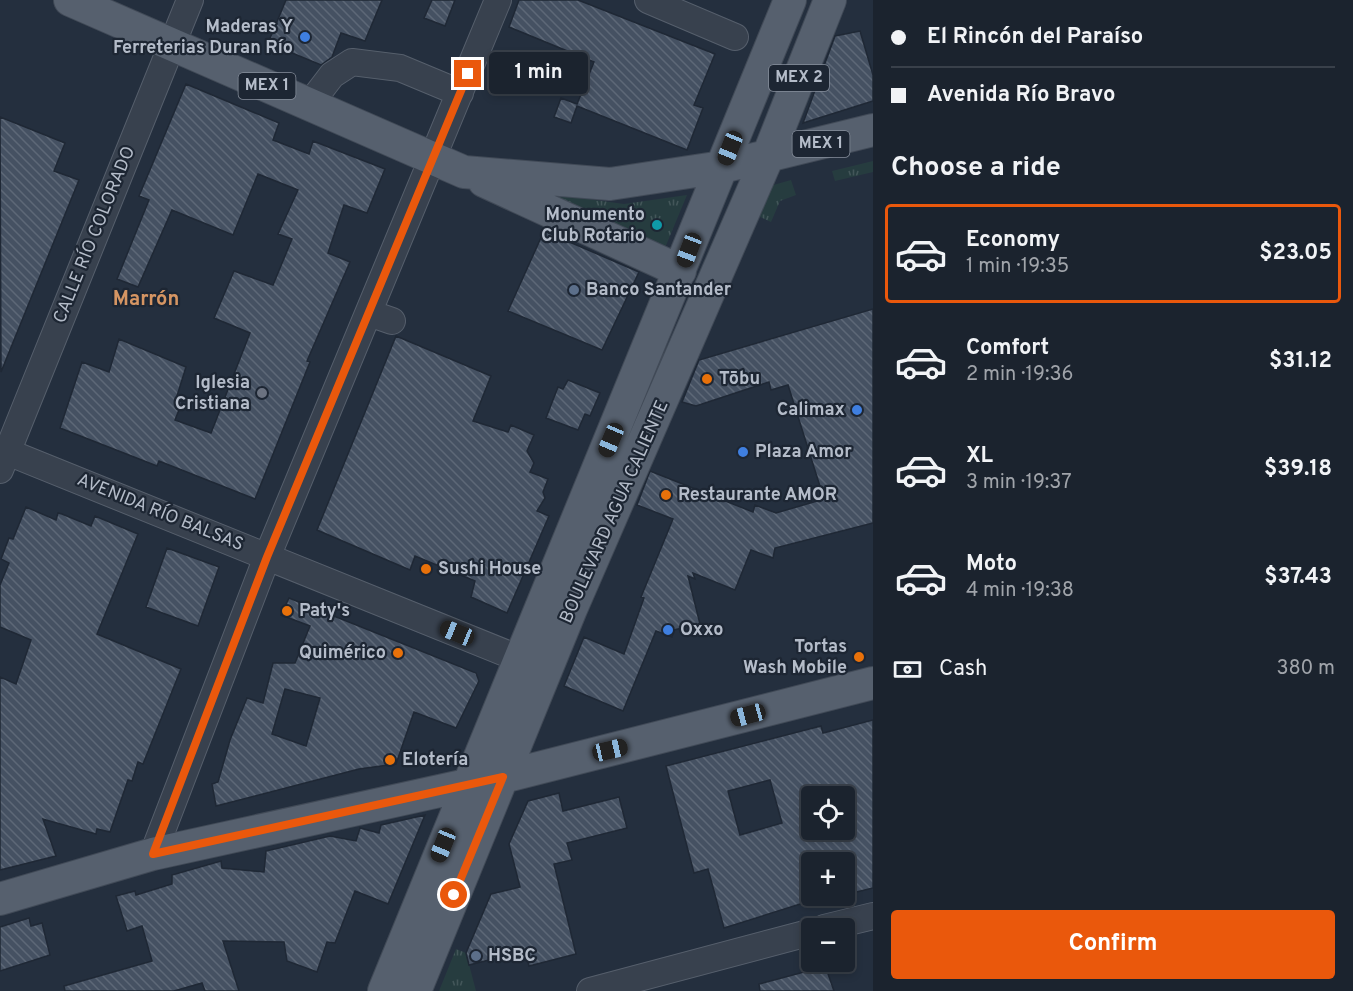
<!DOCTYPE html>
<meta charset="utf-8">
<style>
:root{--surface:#1b232e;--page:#242b36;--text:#f1f3f6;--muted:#a0a4aa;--line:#39404a;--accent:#ea580c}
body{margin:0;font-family:Overpass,sans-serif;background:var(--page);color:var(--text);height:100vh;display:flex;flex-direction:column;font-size:22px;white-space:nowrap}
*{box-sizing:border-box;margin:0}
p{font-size:20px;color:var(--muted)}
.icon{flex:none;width:33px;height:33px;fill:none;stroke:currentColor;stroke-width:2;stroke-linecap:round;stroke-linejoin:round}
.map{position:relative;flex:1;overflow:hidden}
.sheet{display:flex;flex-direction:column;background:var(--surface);width:480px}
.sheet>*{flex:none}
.hud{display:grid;align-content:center;height:132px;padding:0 18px;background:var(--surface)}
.controls{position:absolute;left:801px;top:786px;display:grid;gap:12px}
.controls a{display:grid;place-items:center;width:54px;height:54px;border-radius:6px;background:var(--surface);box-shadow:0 3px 9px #0003,0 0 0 2px var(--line);font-size:30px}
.end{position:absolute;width:27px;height:27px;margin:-14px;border:8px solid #ea580c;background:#fff;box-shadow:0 0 0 3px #fff}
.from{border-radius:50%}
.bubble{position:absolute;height:42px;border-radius:6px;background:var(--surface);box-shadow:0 3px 9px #0003,0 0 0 2px var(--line);font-size:20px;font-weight:700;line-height:42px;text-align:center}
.car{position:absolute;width:18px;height:36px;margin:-18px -9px;border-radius:8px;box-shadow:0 0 4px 2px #0007;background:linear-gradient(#222 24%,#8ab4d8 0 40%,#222 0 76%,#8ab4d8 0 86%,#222 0)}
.hud b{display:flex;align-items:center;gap:21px;height:57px;font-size:22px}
.hud b+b{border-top:2px solid var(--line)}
.hud i{width:15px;height:15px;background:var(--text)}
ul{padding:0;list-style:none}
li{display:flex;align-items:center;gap:18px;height:99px;margin:0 12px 9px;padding:0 6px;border:3px solid transparent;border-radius:6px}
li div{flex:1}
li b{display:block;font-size:22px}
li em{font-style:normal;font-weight:700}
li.selected{border-color:var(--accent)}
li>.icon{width:54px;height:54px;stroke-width:1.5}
h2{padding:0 18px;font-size:27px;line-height:72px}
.pay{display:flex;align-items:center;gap:15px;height:66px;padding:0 18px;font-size:22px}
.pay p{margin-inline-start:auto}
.cta{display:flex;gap:12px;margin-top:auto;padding:12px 18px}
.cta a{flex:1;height:69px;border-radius:6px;background:var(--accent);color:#fff;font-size:24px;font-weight:700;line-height:69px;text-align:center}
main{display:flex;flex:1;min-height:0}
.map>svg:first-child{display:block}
.grass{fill:url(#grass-tufts)}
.building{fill:url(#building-back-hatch);stroke:#1f2835;stroke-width:1.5;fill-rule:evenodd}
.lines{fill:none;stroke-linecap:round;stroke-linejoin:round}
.minor-casing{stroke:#565f6c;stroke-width:28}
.major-casing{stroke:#414a57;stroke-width:34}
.minor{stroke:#38414e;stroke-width:26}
.major{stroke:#56606e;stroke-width:32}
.route{stroke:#ea580c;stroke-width:8}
.shop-dot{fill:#3f7fe0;stroke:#1d2633;stroke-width:2}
.culture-dot{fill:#0f9aa8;stroke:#1d2633;stroke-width:2}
.service-dot{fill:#5c6f8a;stroke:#1d2633;stroke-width:2}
.food-dot{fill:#e8710a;stroke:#1d2633;stroke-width:2}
.worship-dot{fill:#6b7280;stroke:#1d2633;stroke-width:2}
.labels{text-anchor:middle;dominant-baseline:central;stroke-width:4.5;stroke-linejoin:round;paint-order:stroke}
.shield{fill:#1d2633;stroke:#878f9c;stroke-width:1.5}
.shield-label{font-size:16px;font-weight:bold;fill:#b4bcc9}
.poi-label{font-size:18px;font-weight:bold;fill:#b4bcc9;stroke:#1d2633;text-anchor:start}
.street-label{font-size:18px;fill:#b4bcc9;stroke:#1d2633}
.neighbourhood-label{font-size:20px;font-weight:bold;fill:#d59563;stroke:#1d2633}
</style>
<main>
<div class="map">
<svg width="873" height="991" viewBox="0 0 873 991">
<defs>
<pattern id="grass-tufts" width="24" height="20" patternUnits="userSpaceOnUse" patternTransform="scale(1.5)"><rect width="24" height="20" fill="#263c3f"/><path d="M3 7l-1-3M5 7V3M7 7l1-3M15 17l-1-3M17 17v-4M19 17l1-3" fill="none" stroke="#435659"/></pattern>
<pattern id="building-back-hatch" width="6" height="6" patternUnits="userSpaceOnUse" patternTransform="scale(1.5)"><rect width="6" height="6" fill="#455162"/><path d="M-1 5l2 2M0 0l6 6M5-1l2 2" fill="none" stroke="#5d6877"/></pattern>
</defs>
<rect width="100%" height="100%" fill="#242f3e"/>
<!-- grass -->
<path class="grass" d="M873 161V172L835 181 832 171Z
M791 180 796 195 780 201 771 222 758 216 770 186Z
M522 190 624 204 687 195 662 255Z
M456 949 466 953 476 991H439Z"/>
<!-- building -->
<path class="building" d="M286 0H382L365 41 341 33 332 57 321 65 268 43Z
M432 0H455L445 26 424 18Z
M519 0H578L715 54 694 105 703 108 687 150 577 106 571 123 554 117 561 98 577 104 594 62 509 27Z
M860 31 873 75V101L803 123 835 36Z
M186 84 279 123 273 140 309 154 313 141 385 169 367 213 344 205 328 253 350 262 307 361 310 362 255 499 159 461 157 466 60 428 82 362 109 372 119 339 186 367 176 399 182 402 175 420 211 433 250 333 214 318 234 271 273 285 292 239 278 234 298 190 258 174 233 235 172 210 138 287 117 279 149 200 139 196Z
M0 117 65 143 54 171 79 180 1 372Z
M544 231 639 272 602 350 508 311Z
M873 309V523L775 548 773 558 751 550 735 590 693 573 695 579 688 576 700 624 674 630 672 637 656 631 623 711 564 686 584 637 624 654 644 598 641 597 673 519 637 505 650 471 753 512 755 505 776 513 824 499 788 385 771 390 769 382 696 406 682 402 699 360Z
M396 336 491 376 473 421 508 432 511 425 534 435 527 451 534 463 530 472 548 479 543 492 545 498 537 511 549 516 507 613 471 597 475 581 415 556 410 570 317 530Z
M568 380 600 393 590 416 585 414 578 430 546 418 558 387 563 389Z
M26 507 56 520 58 513 62 514 91 526 95 516 138 534 97 634 181 669 143 764 138 762 132 781 128 780 110 832 97 829 96 834 43 819 56 856 0 870V677L16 684 31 640 0 627V585L9 563 1 559 9 538 13 539Z
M167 548 219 567 198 626 146 607Z
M289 598 476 673 479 681 456 728 414 712 396 764 359 769 216 806 212 784 218 782 230 740 247 698 263 703 273 663H295L310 626 281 615ZM285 689 320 698 306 746 272 734Z
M873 720V888L844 895V862H812V896H844L814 904 813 900 724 928 708 869 694 873 666 766 821 726 823 733ZM770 780 782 823 740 835 728 791ZM812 796H844V830H812Z
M559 793 563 811 619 797 627 828 567 843 572 860 554 864 576 954 529 966 525 951 469 965 466 953 491 894 520 887 509 844 528 801Z
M425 815 388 904 355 891 335 943 327 942 317 972 287 961 284 942 223 941 239 991H205L202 983 174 991H65L64 986 152 961 142 926 127 931 116 896 135 891 136 895 172 884V875L221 861 222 868 264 872 266 851 330 836 356 841 360 828 379 833 381 825Z
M29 918 31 926 42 923 50 955 0 971V927Z
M819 968H826L834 991H760L759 984Z"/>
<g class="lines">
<defs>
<path id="minor" d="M648 0 735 37
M309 105 332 75 352 62 400 68 460 93
M369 313 392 321
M0 449 520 659
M0 470 190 0
M153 854 267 557 498 0
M824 928 873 916
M590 991 812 932"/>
<path id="major" d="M70 0 464 172 610 184 722 167 873 130
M484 181 680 271
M0 899 153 854 503 777 873 683
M384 991 790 0
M415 991 571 609 768 156 830 0"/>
</defs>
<!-- minor casing -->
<use href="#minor" class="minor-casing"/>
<!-- major casing -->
<use href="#major" class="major-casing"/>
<!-- minor -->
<use href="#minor" class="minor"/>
<!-- major -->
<use href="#major" class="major"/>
</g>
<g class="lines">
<!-- route -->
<path class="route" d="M454 895 503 777 153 854 267 557 468 74"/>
</g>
<!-- markers -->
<g class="shop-dot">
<circle cx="305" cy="37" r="6"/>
<circle cx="857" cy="410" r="6"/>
<circle cx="743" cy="452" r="6"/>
<circle cx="668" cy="630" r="6"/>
</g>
<circle class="culture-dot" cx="657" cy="225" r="6"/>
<g class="service-dot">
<circle cx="574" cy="290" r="6"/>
<circle cx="476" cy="956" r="6"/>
</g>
<g class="food-dot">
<circle cx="707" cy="379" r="6"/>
<circle cx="666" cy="495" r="6"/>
<circle cx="426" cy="569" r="6"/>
<circle cx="287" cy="611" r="6"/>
<circle cx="398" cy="653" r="6"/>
<circle cx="859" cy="657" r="6"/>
<circle cx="390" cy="760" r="6"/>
</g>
<circle class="worship-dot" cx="262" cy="393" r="6"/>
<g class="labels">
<!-- shield labels -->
<g class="shield">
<rect x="769" y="65" width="60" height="26" rx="4.5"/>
<rect x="238.5" y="73" width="57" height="26" rx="4.5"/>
<rect x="792.5" y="131" width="57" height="26" rx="4.5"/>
</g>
<g class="shield-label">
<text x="799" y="78">MEX 2</text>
<text x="267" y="86">MEX 1</text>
<text x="821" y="144">MEX 1</text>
</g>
<!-- poi labels -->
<g class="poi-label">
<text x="293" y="27" text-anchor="end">Maderas Y<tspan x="293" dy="21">Ferreterias Duran Río</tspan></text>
<text x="645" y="215" text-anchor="end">Monumento<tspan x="645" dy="21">Club Rotario</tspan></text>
<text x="586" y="290">Banco Santander</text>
<text x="719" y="379">Tōbu</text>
<text x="250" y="383" text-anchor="end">Iglesia<tspan x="250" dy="21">Cristiana</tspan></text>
<text x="845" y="410" text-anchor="end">Calimax</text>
<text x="755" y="452">Plaza Amor</text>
<text x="678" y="495">Restaurante AMOR</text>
<text x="438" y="569">Sushi House</text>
<text x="299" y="611">Paty's</text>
<text x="680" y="630">Oxxo</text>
<text x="847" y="647" text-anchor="end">Tortas<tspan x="847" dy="21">Wash Mobile</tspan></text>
<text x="386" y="653" text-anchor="end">Quimérico</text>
<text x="402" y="760">Elotería</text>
<text x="488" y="956">HSBC</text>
</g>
<!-- street labels -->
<g class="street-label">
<text transform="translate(95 235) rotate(-68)">CALLE RÍO COLORADO</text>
<text transform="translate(615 512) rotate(-66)">BOULEVARD AGUA CALIENTE</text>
<text transform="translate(160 513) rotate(22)">AVENIDA RÍO BALSAS</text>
</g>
<!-- neighbourhood labels -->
<g class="neighbourhood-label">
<text x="146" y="300">Marrón</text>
</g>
</g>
</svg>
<div class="controls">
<a><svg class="icon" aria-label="locate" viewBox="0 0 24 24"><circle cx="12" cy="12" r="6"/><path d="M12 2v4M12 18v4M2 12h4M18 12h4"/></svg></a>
<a>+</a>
<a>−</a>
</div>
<i class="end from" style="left:454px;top:895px"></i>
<i class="end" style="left:468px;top:74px"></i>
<div class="bubble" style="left:489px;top:52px;width:99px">1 min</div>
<i class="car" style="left:730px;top:148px;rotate:202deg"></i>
<i class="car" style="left:689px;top:250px;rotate:201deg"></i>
<i class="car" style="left:611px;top:440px;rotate:203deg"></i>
<i class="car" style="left:457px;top:633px;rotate:292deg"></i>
<i class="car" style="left:748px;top:715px;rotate:255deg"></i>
<i class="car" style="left:610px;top:750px;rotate:77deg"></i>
<i class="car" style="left:443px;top:845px;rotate:202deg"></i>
</div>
<section class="sheet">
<div class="hud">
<b><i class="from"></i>El Rincón del Paraíso</b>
<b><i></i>Avenida Río Bravo</b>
</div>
<h2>Choose a ride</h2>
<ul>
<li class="selected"><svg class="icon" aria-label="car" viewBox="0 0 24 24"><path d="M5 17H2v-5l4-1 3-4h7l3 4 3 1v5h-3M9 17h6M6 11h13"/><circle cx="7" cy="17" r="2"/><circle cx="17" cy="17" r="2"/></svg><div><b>Economy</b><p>1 min · 19:35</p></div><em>$23.05</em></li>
<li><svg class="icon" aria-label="car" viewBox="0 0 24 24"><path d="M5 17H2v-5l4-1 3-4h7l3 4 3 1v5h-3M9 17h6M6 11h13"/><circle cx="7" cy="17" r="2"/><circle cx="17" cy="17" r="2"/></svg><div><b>Comfort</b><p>2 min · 19:36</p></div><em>$31.12</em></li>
<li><svg class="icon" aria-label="car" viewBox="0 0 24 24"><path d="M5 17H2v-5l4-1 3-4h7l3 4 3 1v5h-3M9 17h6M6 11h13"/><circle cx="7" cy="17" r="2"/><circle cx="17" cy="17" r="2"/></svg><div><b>XL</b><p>3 min · 19:37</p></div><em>$39.18</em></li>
<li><svg class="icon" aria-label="car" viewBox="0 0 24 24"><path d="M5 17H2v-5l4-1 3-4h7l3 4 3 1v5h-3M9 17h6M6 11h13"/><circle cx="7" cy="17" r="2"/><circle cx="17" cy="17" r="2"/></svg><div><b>Moto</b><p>4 min · 19:38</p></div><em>$37.43</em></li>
</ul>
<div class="pay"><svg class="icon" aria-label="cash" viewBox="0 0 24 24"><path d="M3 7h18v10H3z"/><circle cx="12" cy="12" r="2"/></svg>Cash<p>380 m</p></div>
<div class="cta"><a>Confirm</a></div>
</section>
</main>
